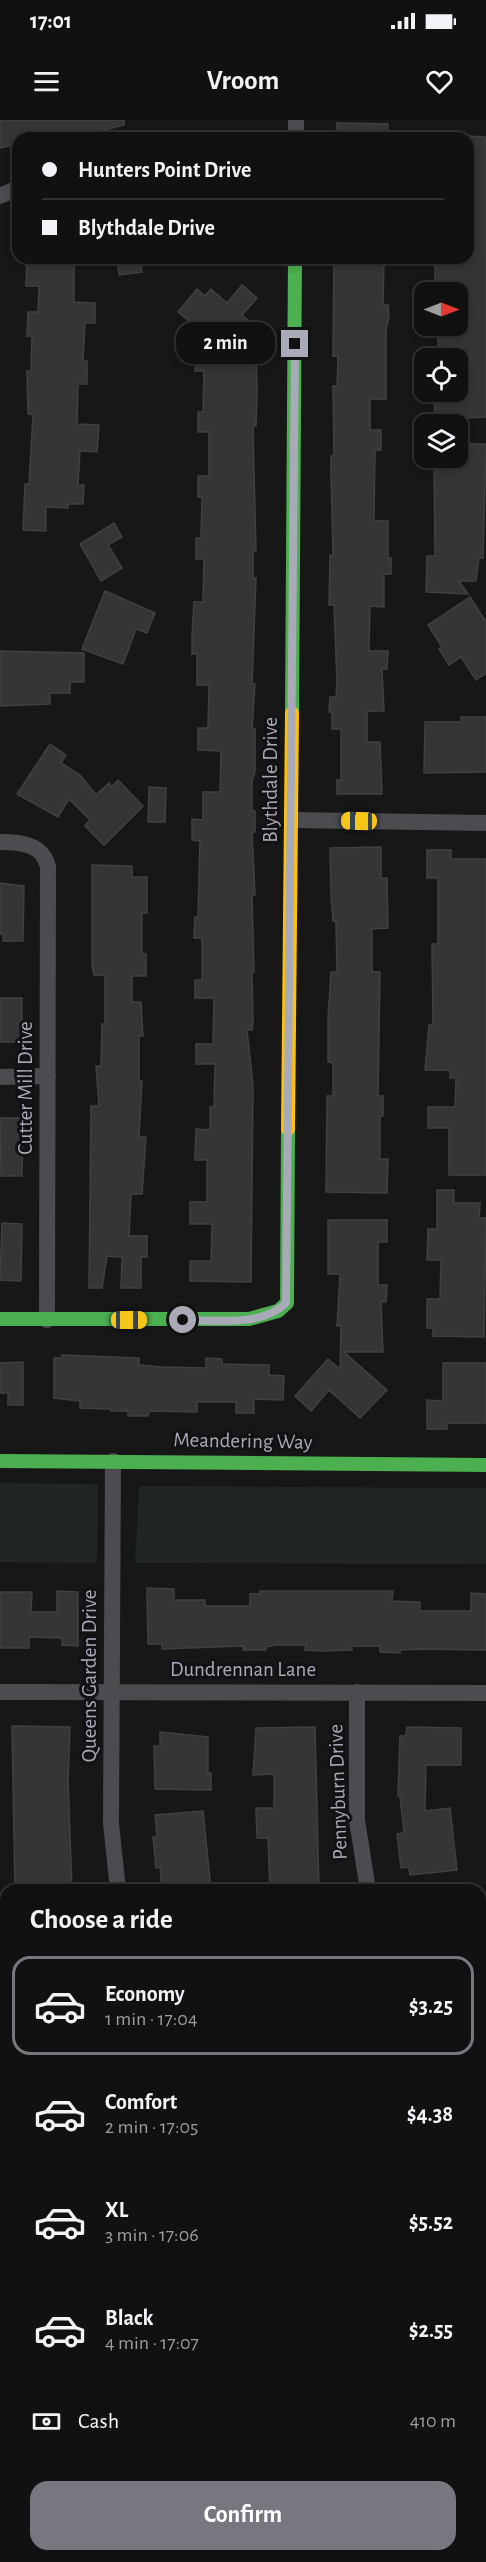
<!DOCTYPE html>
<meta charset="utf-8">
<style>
:root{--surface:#111;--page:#1a1a1a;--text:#f1f3f6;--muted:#9c9d9f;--line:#303131;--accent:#76777f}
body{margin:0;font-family:"Alegreya Sans",sans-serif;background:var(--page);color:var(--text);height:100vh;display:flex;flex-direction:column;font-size:22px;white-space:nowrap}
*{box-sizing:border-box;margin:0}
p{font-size:20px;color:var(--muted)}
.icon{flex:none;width:33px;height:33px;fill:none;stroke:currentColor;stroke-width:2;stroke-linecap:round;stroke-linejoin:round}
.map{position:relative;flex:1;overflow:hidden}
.details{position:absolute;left:0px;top:1764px;width:486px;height:678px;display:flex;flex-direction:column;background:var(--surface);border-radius:18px 18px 0 0;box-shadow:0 3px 9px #0003,0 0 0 2px var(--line)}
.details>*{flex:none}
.banner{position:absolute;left:12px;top:12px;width:462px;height:132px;border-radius:18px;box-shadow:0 3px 9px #0003,0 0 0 2px var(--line);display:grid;align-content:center;height:132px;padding:0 30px;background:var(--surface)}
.needle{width:39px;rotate:90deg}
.tools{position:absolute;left:414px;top:162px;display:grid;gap:12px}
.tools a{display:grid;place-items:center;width:54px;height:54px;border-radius:12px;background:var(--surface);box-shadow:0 3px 9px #0003,0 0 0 2px var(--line);font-size:30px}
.end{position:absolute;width:27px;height:27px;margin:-14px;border:8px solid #a9aab7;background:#111;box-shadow:0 0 0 3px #111}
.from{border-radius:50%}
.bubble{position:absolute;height:42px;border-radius:18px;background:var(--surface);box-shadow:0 3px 9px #0003,0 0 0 2px var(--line);font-size:20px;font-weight:700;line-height:42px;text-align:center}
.car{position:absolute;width:18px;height:36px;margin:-18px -9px;border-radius:8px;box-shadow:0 0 4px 2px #0007;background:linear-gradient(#f5c518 24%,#345 0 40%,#f5c518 0 76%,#345 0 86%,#f5c518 0)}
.banner b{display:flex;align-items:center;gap:21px;height:57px;font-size:22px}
.banner b+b{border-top:2px solid var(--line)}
.banner i{width:15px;height:15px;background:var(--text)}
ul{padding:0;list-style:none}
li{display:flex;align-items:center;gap:18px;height:99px;margin:0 12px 9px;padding:0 18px;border:3px solid transparent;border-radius:18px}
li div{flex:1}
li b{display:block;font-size:22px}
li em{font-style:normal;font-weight:700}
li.current{border-color:var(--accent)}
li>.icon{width:54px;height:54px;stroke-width:1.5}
h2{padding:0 30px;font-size:27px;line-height:72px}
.pay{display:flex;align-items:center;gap:15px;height:66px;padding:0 30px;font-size:22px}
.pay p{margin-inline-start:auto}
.button{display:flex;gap:12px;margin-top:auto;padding:12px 30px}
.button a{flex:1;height:69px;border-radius:18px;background:var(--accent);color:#fff;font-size:24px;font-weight:700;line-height:69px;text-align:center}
.status{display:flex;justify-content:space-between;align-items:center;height:42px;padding:0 30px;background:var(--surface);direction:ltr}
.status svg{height:16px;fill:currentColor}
header{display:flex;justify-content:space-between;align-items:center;height:78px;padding:0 30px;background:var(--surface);font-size:27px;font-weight:700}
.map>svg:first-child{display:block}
.green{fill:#202621}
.building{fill:#353536;stroke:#404043;stroke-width:1.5}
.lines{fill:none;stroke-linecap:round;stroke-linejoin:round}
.street{stroke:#4b4c50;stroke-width:16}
.fast{stroke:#4caf50;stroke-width:14}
.slow{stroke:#ffc107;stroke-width:14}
.route{stroke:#a9aab7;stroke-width:8}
.labels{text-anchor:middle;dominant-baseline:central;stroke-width:6;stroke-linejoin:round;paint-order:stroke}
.street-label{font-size:21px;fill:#a9aab7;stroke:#121113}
</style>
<div class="status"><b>17:01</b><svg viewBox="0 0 49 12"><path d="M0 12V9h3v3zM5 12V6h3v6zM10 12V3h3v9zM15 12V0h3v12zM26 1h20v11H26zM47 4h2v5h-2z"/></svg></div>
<header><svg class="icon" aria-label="menu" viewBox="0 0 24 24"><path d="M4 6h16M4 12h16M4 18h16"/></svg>Vroom<svg class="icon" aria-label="heart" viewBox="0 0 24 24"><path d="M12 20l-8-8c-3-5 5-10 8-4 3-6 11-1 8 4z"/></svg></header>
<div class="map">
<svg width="486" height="2442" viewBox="0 0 486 2442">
<rect width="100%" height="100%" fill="#171717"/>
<!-- green -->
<path class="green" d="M0 1363 98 1364 97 1443 0 1442Z
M139 1366 486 1368V1444L135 1443Z"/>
<!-- building -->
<path class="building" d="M0 0H124V5L73 18H13L14 25 0 28Z
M337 3 388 4 387 17 336 18Z
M468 16 485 17 486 25V297L463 298V304H435L434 276H456L458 272V230H438V210H452V206H458V172H435V138H468Z
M27 138H74V182L95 183V203H85L83 241H87V264H78L77 304 99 305 97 332 80 331 78 365H84L83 384H68V388L46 387V411L23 410 25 364H29L33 295 28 294 27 251H31L32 216H27L28 192H38L39 166H26Z
M117 138H140L142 152 119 155Z
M334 138H384L383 185H388L389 197 386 210V279H370V310H381V330H375L374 401H388V438H391V454H384V487L370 486 369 531H388L387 549H382L384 591H367V622H380L382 674H337V660H341V609H332V592H329L330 577H336L337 562 334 485H329L330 435 333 436 331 352V336H334L333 266H337L338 236H333Z
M242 165 257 178 242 195 256 207 237 229H256L257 270 256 306H253L256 431H253V458H256L252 564H255L252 609H255V652L252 661V691H255V712H252L255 775H252L254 852H252L253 901 252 910H247L253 965 251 1162 190 1161V1141H211L212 1104H190V1082H207V1040H195L196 1009 210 1010V987H214L215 944H196V924H213L214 878H195V860H202V818H194L195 797H198L200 721 192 720V699L203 700V672H220L221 631 198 630V608H208L209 565H197V534H192V516L194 482H203L204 439H196V418H201L202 377H198V356H209V312H198V292H203L204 251H195L196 228 223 229 178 192 197 169 205 176 211 169 227 183Z
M458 324H486L483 438H479L476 461H459L468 474 426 472 427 436H435L434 338H458Z
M114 403 122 417 108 425 122 448 101 461 80 424Z
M105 471 155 493 147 513 136 509 123 544 82 529Z
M470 477 486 502V553L476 560 461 537 449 545 439 529 442 527 428 505Z
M0 531 84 533V562H70V573H50V584L0 586Z
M461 597H486V652L424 653 425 602H461Z
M50 624 66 635 61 643 80 655 96 675 109 663 112 667 118 660 143 686 104 725 85 706 90 700 69 679 58 697 17 674Z
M149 667 166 668 165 702H148Z
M381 727V758H387L388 808 372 809V852H380L378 976H383V996H380V1039H388L387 1073 326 1072 327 976H333V943L328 942V898L331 852H337L336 801H333L331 775 330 728Z
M427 730H451V739H486V1055H449V1008H428V987H455L456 958H450V950H425L429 905H433L432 824H438V758H427Z
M92 745 132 746V757H147V793H142V834H146V856H132V882H141L143 916H139V961H142L139 1017H146L142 1074H131L129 1116H147V1137H141V1168H121L122 1137 107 1136 102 1168H89L91 986H99L96 946H101L102 904H105V855H94L92 845Z
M0 763 24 766 23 821H3V814H0Z
M0 878H22V922H0Z
M0 998H23L22 1056H1Z
M437 1070H454V1083H480L479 1098H486L484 1217 433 1216V1208H427V1179H440L441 1140H427L428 1109H437Z
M328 1100H387V1122H378V1165H387L386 1182H381L383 1232H344L387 1270 360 1298 329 1270 311 1291 295 1276 328 1239 340 1249 341 1206H337L340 1154H328Z
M2 1103 22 1104 21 1161 0 1160Z
M62 1235 139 1238V1245L162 1247 206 1248V1238L222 1239V1244L269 1245V1255L284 1256 283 1280 254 1279V1293H236V1282H197V1292L150 1291 148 1296H128V1291H111V1289L80 1288V1281L54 1278V1238H62Z
M23 1242V1285H8V1273H0V1243Z
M443 1243H486V1303H447V1309H427V1280L443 1281Z
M147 1468 174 1469V1480H205V1486H250V1474H260V1471H393L392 1481 420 1482V1491H471V1473L486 1474V1530L420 1529 400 1530V1533L380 1532V1526H352V1530L321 1531 305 1530 306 1525H276L266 1527V1530H243V1526L162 1529V1524H148Z
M57 1471 78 1472V1526L62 1525V1518L29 1517V1528H0V1472H32L31 1492H57Z
M12 1606 70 1607 68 1660 72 1770H15Z
M315 1607 319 1770H270L268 1718H257L256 1688H274V1654L253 1655 256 1608Z
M407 1607 461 1608V1645H426L425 1691 450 1688 457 1750 410 1755 409 1747 401 1748 397 1714 404 1713 400 1676H398L400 1616H406Z
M160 1612 208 1617V1653H211V1670L155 1669 154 1626H160Z
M203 1691 211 1770H162L160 1747 156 1748 153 1717 157 1716 155 1695Z"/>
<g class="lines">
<!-- street -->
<path class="street" d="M296 18V0
M0 76 18 68
M292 700 486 703
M0 722C21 722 43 724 48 747L47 1200
M0 957 48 956
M113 1341 111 1703 118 1770
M0 1572 486 1573
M357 1572V1700L368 1770
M480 2059 486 2074
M480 2246 486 2244
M0 2400H6
M114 2436 115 2442
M373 2436 376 2442"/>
<!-- fast -->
<path class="fast" d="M292 593 295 138
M0 1199H249L278 1191 287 1183 288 1009
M0 1341 486 1345"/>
<!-- slow -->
<path class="slow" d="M288 1009 292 593"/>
</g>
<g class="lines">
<!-- route -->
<path class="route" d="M183 1200C216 1200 262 1207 286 1183L295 224"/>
</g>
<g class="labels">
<!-- street labels -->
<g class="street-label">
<text transform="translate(270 660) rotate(-90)">Blythdale Drive</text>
<text transform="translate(25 968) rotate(-90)">Cutter Mill Drive</text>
<text transform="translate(243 1321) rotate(1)">Meandering Way</text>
<text x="243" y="1549">Dundrennan Lane</text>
<text transform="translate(89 1556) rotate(-90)">Queens Garden Drive</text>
<text transform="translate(338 1672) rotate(-92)">Pennyburn Drive</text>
</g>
</g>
</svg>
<div class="tools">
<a><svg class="needle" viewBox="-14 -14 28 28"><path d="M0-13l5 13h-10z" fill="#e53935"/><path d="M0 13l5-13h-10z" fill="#9c9d9f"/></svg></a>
<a><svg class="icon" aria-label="locate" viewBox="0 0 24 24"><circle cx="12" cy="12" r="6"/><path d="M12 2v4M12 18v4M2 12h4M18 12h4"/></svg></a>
<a><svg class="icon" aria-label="layers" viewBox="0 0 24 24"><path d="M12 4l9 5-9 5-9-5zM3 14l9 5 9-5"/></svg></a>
</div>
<i class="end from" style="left:183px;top:1200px"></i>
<i class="end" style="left:295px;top:224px"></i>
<div class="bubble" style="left:176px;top:202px;width:99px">2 min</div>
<i class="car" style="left:359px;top:701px;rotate:271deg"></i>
<i class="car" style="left:129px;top:1200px;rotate:90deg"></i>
<div class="banner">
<b><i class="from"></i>Hunters Point Drive</b>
<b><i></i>Blythdale Drive</b>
</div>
<section class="details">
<h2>Choose a ride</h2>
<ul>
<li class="current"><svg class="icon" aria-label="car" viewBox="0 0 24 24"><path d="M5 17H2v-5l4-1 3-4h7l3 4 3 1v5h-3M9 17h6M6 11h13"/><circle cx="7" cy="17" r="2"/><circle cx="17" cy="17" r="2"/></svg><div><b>Economy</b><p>1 min · 17:04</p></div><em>$3.25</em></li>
<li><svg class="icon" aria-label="car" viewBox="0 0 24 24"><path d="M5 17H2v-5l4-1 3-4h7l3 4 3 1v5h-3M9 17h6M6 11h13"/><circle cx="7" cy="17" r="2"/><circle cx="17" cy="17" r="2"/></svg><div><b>Comfort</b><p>2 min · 17:05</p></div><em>$4.38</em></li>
<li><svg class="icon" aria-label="car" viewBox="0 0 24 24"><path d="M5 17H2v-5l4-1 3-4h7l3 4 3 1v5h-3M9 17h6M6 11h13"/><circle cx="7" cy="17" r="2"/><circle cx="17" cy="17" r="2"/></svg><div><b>XL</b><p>3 min · 17:06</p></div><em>$5.52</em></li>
<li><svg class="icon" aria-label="car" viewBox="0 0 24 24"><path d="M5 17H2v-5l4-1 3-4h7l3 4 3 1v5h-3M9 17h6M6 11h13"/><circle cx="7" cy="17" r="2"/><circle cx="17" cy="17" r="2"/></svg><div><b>Black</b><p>4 min · 17:07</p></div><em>$2.55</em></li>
</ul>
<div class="pay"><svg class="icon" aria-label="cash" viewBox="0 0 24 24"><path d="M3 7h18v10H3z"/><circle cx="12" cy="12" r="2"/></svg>Cash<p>410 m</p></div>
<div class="button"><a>Confirm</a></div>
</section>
</div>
